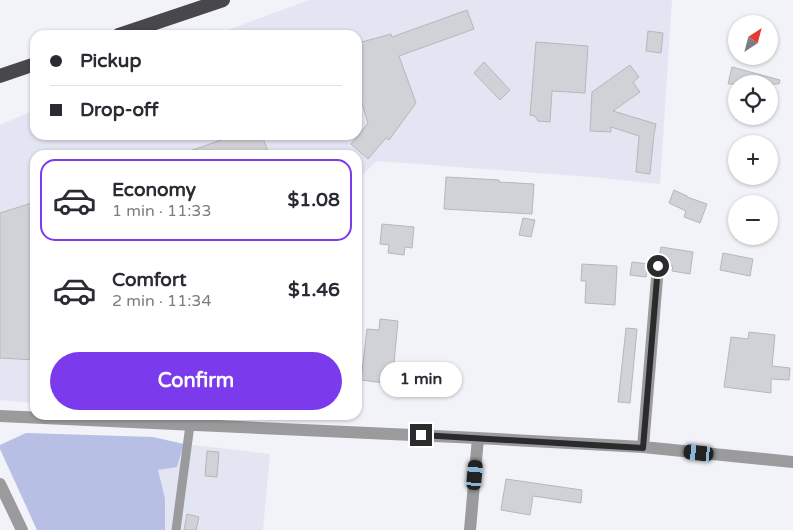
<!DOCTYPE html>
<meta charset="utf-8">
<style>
:root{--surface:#fff;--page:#f7f7f7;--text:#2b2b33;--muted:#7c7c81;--line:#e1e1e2;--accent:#7c3aed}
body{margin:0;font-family:"Varela Round",sans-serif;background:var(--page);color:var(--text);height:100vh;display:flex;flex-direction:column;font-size:19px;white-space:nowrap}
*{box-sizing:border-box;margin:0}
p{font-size:16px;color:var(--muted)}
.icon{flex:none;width:28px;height:28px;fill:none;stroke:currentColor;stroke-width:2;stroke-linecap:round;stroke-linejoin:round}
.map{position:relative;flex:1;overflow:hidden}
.drawer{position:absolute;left:30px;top:150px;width:332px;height:270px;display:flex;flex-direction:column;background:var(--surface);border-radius:15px;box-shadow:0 1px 4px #0004}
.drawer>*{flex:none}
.top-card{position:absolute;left:30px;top:30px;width:332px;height:110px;border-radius:15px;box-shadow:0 1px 4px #0004;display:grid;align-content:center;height:110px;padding:0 20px;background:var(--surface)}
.needle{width:32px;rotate:36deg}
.buttons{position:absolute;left:728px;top:15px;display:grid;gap:10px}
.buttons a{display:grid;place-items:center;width:50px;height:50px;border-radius:50%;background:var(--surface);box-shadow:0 1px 4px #0004;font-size:25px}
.end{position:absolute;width:22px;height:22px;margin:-11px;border:6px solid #2a2b2c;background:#fff;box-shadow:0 0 0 2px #fff}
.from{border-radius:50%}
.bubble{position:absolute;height:35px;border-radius:18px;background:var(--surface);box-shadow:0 1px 4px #0004;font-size:16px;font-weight:700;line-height:35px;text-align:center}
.car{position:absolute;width:15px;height:30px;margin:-15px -8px;border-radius:6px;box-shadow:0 0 4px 1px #0007;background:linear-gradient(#222 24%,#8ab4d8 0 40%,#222 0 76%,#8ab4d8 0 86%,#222 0)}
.top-card b{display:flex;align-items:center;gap:18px;height:48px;font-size:19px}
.top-card b+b{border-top:1px solid var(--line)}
.top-card i{width:12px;height:12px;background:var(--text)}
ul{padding:9px 0 0;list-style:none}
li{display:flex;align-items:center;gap:15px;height:82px;margin:0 10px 8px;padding:0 10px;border:2px solid transparent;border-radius:15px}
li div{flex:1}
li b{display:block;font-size:19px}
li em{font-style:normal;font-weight:700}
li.active{border-color:var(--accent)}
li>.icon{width:45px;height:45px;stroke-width:1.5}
.primary-button{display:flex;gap:10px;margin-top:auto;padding:10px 20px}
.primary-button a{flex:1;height:58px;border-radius:30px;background:var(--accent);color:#fff;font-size:20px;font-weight:700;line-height:58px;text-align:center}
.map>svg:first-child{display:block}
.built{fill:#e3e6f2}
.green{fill:#b7bfe5}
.building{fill:#d1d2d7;stroke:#b5b7bb}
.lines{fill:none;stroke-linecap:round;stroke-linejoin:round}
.service{stroke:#9b9b9d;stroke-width:9}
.minor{stroke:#9b9b9d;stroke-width:12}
.trunk{stroke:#48484c;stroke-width:14}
.route{stroke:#2a2b2c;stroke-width:6}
</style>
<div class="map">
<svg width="793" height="530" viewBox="0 0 793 530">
<rect width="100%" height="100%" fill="#f2f3f8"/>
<!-- built -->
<path class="built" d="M309 0H672L660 184 591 177 377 161 358 179V155H35V403L0 400V125L35 110V135H358V35H214Z
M184 444 270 454 263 530H165V498L158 470 177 466Z"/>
<!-- green -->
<path class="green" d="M26 433 153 437 184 444 177 467 158 470 165 498V530H37L0 449V445Z"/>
<!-- building -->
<path class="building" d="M467 10 474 29 399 56 416 103 389 140 386 138 368 159 351 144 368 123 358 90V43L391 34 392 37Z
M648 31 663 33 661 53 646 51Z
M536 42 588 46 585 93 552 91 550 122 538 121 535 116 530 115Z
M484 62 510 90 500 100 474 73Z
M630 65 639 77 633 82 640 92 613 111 656 124 654 134 650 174 636 172 639 136 611 127V132L590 131 592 92Z
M732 67 780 80 779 84H728Z
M222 135H262L269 155H184V153L224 139Z
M446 177 499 180V182L534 184 532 214 444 209Z
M674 190 687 196V197L707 204 700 223 684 217 686 211 669 203Z
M35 202V360L0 358V213Z
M523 218 535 220 531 237 519 235Z
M382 224 414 227 412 248 405 247 404 255 388 253 389 245 380 244Z
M661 247 693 252 690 274 672 271 673 266 666 265 663 260 659 258Z
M723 253 753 259 750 276 720 270Z
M632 262 648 264 646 277 630 275Z
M582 264 617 266 615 305 585 303 586 281H581Z
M380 319 398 321 392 384 361 380 367 329 379 330Z
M626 328 637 329 630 403 618 402Z
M749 332 775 335 772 366 790 368 789 380 771 379V393L724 387 731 337 748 339Z
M207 451 219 452 217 477 205 476Z
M506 479 582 490 581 503 533 496 530 515 501 510Z
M187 514 199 517 196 530H184Z"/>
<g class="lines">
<!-- service -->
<path class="service" d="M176 530 190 425"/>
<!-- minor -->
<path class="minor" d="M0 416 478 438 643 447 793 462
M643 447 658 266
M0 484 22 530
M470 530 478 438"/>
<!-- trunk -->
<path class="trunk" d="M119 35 223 0
M0 76 35 64"/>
</g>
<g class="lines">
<!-- route -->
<path class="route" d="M421 435 643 448 658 266"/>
</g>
</svg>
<div class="buttons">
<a><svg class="needle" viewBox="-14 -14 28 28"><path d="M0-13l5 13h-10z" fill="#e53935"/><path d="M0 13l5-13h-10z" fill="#7c7c81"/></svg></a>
<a><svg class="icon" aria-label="locate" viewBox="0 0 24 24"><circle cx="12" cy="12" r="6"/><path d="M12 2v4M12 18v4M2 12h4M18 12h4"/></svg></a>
<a>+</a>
<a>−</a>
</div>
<i class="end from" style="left:658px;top:266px"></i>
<i class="end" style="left:421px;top:435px"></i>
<div class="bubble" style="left:380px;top:362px;width:82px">1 min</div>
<i class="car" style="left:699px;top:453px;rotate:276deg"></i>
<i class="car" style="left:475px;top:475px;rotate:5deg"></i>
<div class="top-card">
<b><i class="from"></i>Pickup</b>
<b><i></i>Drop-off</b>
</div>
<section class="drawer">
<ul>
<li class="active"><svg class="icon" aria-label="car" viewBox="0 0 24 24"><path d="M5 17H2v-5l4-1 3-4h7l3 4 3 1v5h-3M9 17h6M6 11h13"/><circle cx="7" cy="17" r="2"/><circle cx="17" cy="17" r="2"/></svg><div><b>Economy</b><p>1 min · 11:33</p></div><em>$1.08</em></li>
<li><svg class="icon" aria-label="car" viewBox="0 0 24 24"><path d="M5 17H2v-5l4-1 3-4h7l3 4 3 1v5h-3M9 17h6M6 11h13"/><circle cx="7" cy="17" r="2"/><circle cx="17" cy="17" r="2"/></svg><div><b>Comfort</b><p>2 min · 11:34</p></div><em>$1.46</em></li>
</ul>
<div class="primary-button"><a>Confirm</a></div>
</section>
</div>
